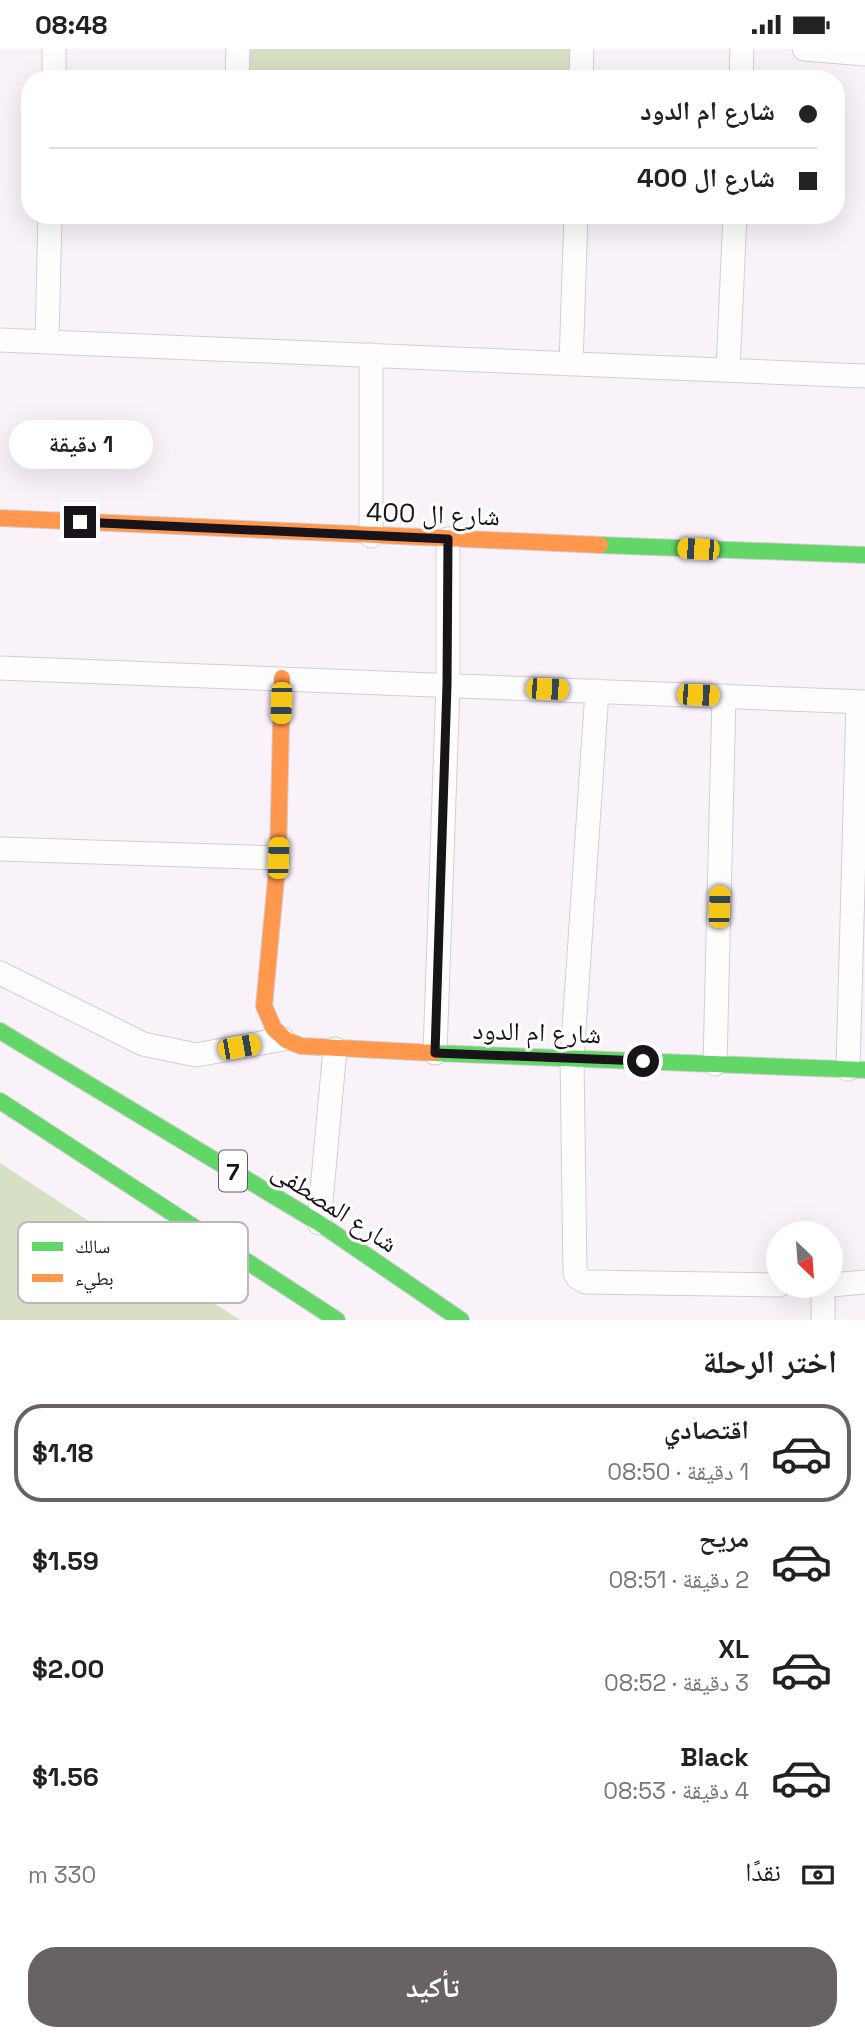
<!DOCTYPE html>
<html lang="ar">
<meta charset="utf-8">
<style>
:root{--surface:#fff;--page:#f6f6f6;--text:#222;--muted:#767676;--line:#e0e0e0;--accent:#686267}
body{margin:0;font-family:"Space Grotesk","Noto Naskh Arabic",sans-serif;background:var(--page);color:var(--text);direction:rtl;height:100vh;display:flex;flex-direction:column;font-size:26px;white-space:nowrap}
*{box-sizing:border-box;margin:0}
p{font-size:23px;color:var(--muted)}
.icon{flex:none;width:38px;height:38px;fill:none;stroke:currentColor;stroke-width:2;stroke-linecap:round;stroke-linejoin:round}
.map{position:relative;height:1271px;overflow:hidden;direction:ltr}
.drawer{display:flex;flex-direction:column;background:var(--surface);flex:1}
.drawer>*{flex:none}
.guide{position:absolute;left:21px;top:21px;width:824px;height:154px;border-radius:28px;box-shadow:0 7px 28px #0002;direction:rtl;display:grid;align-content:center;height:154px;padding:0 28px;background:var(--surface)}
.needle{width:46px;rotate:155deg}
.buttons{position:absolute;left:766px;top:1172px;display:grid;gap:14px}
.buttons a{display:grid;place-items:center;width:77px;height:77px;border-radius:50%;background:var(--surface);box-shadow:0 7px 28px #0002;font-size:35px}
.end{position:absolute;width:32px;height:32px;margin:-16px;border:9px solid #191419;background:#fff;box-shadow:0 0 0 4px #fff}
.from{border-radius:50%}
.bubble{position:absolute;height:49px;border-radius:24px;background:var(--surface);box-shadow:0 7px 28px #0002;font-size:23px;font-weight:700;line-height:49px;text-align:center;direction:rtl}
.car{position:absolute;width:21px;height:42px;margin:-21px -10px;border-radius:9px;box-shadow:0 0 5px 2px #0007;background:linear-gradient(#f5c518 24%,#345 0 40%,#f5c518 0 76%,#345 0 86%,#f5c518 0)}
.guide b{display:flex;align-items:center;gap:24px;height:66px;font-size:26px}
.guide b+b{border-top:2px solid var(--line)}
.guide i{width:18px;height:18px;background:var(--text)}
ul{padding:0;list-style:none}
li{display:flex;align-items:center;gap:21px;height:98px;margin:0 14px 10px;padding:0 14px;border:4px solid transparent;border-radius:28px}
li div{flex:1}
li b{display:block;font-size:26px}
li em{font-style:normal;font-weight:700}
li.current{border-color:var(--accent)}
li>.icon{width:63px;height:63px;stroke-width:1.5}
h2{padding:0 28px;font-size:32px;line-height:84px}
.pay{display:flex;align-items:center;gap:18px;height:77px;padding:0 28px;font-size:26px}
.pay p{margin-inline-start:auto}
.cta{display:flex;gap:14px;margin-top:auto;padding:14px 28px}
.cta a{flex:1;height:80px;border-radius:28px;background:var(--accent);color:#fff;font-size:28px;font-weight:700;line-height:80px;text-align:center}
.status{display:flex;justify-content:space-between;align-items:center;height:49px;padding:0 35px;background:var(--surface);direction:ltr}
.status svg{height:19px;fill:currentColor}
.map>svg:first-child{display:block}
.green{fill:#d7dfc4}
.lines{fill:none;stroke-linecap:round;stroke-linejoin:round}
.street-casing{stroke:#d3cdd3;stroke-width:25}
.fast-casing{stroke:#d3cdd3;stroke-width:18}
.slow-casing{stroke:#d3cdd3;stroke-width:18}
.street{stroke:#fefdfe;stroke-width:23}
.fast{stroke:#63d668;stroke-width:16}
.slow{stroke:#ff974d;stroke-width:16}
.route{stroke:#191419;stroke-width:9}
.labels{text-anchor:middle;dominant-baseline:central;stroke-width:6;stroke-linejoin:round;paint-order:stroke}
.shield{fill:#fff;stroke:#5e5a5e;stroke-width:2}
.shield-label{font-size:24px;font-weight:bold;fill:#191419}
.street-label{font-size:26px;fill:#191419;stroke:#fff}
.key{fill:#fff;stroke:#bab8ba;stroke-width:2}
.key-label{font-size:19px;fill:#191419}
</style>
<div class="status"><b>08:48</b><svg viewBox="0 0 49 12"><path d="M0 12V9h3v3zM5 12V6h3v6zM10 12V3h3v9zM15 12V0h3v12zM26 1h20v11H26zM47 4h2v5h-2z"/></svg></div>
<div class="map">
<svg width="865" height="1271" viewBox="0 0 865 1271">
<rect width="100%" height="100%" fill="#faf2f9"/>
<!-- green -->
<path class="green" d="M248 0H572L571 30H247Z
M0 1114 240 1271H0Z"/>
<g class="lines">
<defs>
<path id="street" d="M804 0 865 5
M54 30V0
M237 30 238 0
M581 30 582 0
M741 30 742 0
M0 291 865 327
M47 292 50 166
M371 306V487
M571 315 576 166
M728 321 735 166
M0 619 865 653
M597 642 572 1009 575 1224 577 1228 585 1233 779 1236
M0 800 278 809
M0 924 143 995 196 1006 283 990
M435 1004 448 636V490
M715 1015 724 647
M848 1020 858 653
M319 1174 335 1000
M831 1236 865 1233
M823 1237V1271"/>
<path id="fast" d="M600 496 865 506
M0 982 319 1174 461 1271
M434 1004 865 1021
M0 1052 337 1271"/>
<path id="slow" d="M0 469 600 496
M282 629 278 809 264 957 274 980 286 991 301 997 434 1004"/>
</defs>
<!-- street casing -->
<use href="#street" class="street-casing"/>
<!-- fast casing -->
<use href="#fast" class="fast-casing"/>
<!-- slow casing -->
<use href="#slow" class="slow-casing"/>
<!-- street -->
<use href="#street" class="street"/>
<!-- fast -->
<use href="#fast" class="fast"/>
<!-- slow -->
<use href="#slow" class="slow"/>
</g>
<g class="lines">
<!-- route -->
<path class="route" d="M80 473 448 490 447 636 435 1004 643 1012"/>
</g>
<g class="labels">
<!-- shield labels -->
<rect class="shield" x="219" y="1101.5" width="28" height="41" rx="5"/>
<g class="shield-label">
<text x="233" y="1122">7</text>
</g>
<!-- street labels -->
<g class="street-label">
<text transform="translate(433 465) rotate(2)">شارع ال 400</text>
<text transform="translate(537 983) rotate(2)">شارع ام الدود</text>
<text transform="translate(335 1158) rotate(33)">شارع المصطفى</text>
</g>
</g>
<!-- legend -->
<rect x="18" y="1173" width="230" height="81" rx="10" class="key"/>
<rect x="32" y="1193" width="31" height="9" fill="#63d668"/>
<rect x="32" y="1225" width="31" height="8" fill="#ff974d"/>
<g class="key-label">
<text x="75" y="1204">سالك</text>
<text x="75" y="1236">بطيء</text>
</g>
</svg>
<div class="buttons">
<a><svg class="needle" viewBox="-14 -14 28 28"><path d="M0-13l5 13h-10z" fill="#e53935"/><path d="M0 13l5-13h-10z" fill="#767676"/></svg></a>
</div>
<i class="end from" style="left:643px;top:1012px"></i>
<i class="end" style="left:80px;top:473px"></i>
<div class="bubble" style="left:9px;top:371px;width:144px">1 دقيقة</div>
<i class="car" style="left:698px;top:500px;rotate:273deg"></i>
<i class="car" style="left:547px;top:640px;rotate:92deg"></i>
<i class="car" style="left:698px;top:646px;rotate:92deg"></i>
<i class="car" style="left:281px;top:654px;rotate:182deg"></i>
<i class="car" style="left:278px;top:809px;rotate:2deg"></i>
<i class="car" style="left:719px;top:858px;rotate:2deg"></i>
<i class="car" style="left:239px;top:998px;rotate:80deg"></i>
<div class="guide">
<b><i class="from"></i>شارع ام الدود</b>
<b><i></i>شارع ال 400</b>
</div>
</div>
<section class="drawer">
<h2>اختر الرحلة</h2>
<ul>
<li class="current"><svg class="icon" aria-label="car" viewBox="0 0 24 24"><path d="M5 17H2v-5l4-1 3-4h7l3 4 3 1v5h-3M9 17h6M6 11h13"/><circle cx="7" cy="17" r="2"/><circle cx="17" cy="17" r="2"/></svg><div><b>اقتصادي</b><p>1 دقيقة · 08:50</p></div><em>$1.18</em></li>
<li><svg class="icon" aria-label="car" viewBox="0 0 24 24"><path d="M5 17H2v-5l4-1 3-4h7l3 4 3 1v5h-3M9 17h6M6 11h13"/><circle cx="7" cy="17" r="2"/><circle cx="17" cy="17" r="2"/></svg><div><b>مريح</b><p>2 دقيقة · 08:51</p></div><em>$1.59</em></li>
<li><svg class="icon" aria-label="car" viewBox="0 0 24 24"><path d="M5 17H2v-5l4-1 3-4h7l3 4 3 1v5h-3M9 17h6M6 11h13"/><circle cx="7" cy="17" r="2"/><circle cx="17" cy="17" r="2"/></svg><div><b>XL</b><p>3 دقيقة · 08:52</p></div><em>$2.00</em></li>
<li><svg class="icon" aria-label="car" viewBox="0 0 24 24"><path d="M5 17H2v-5l4-1 3-4h7l3 4 3 1v5h-3M9 17h6M6 11h13"/><circle cx="7" cy="17" r="2"/><circle cx="17" cy="17" r="2"/></svg><div><b>Black</b><p>4 دقيقة · 08:53</p></div><em>$1.56</em></li>
</ul>
<div class="pay"><svg class="icon" aria-label="cash" viewBox="0 0 24 24"><path d="M3 7h18v10H3z"/><circle cx="12" cy="12" r="2"/></svg>نقدًا<p>330 m</p></div>
<div class="cta"><a>تأكيد</a></div>
</section>
